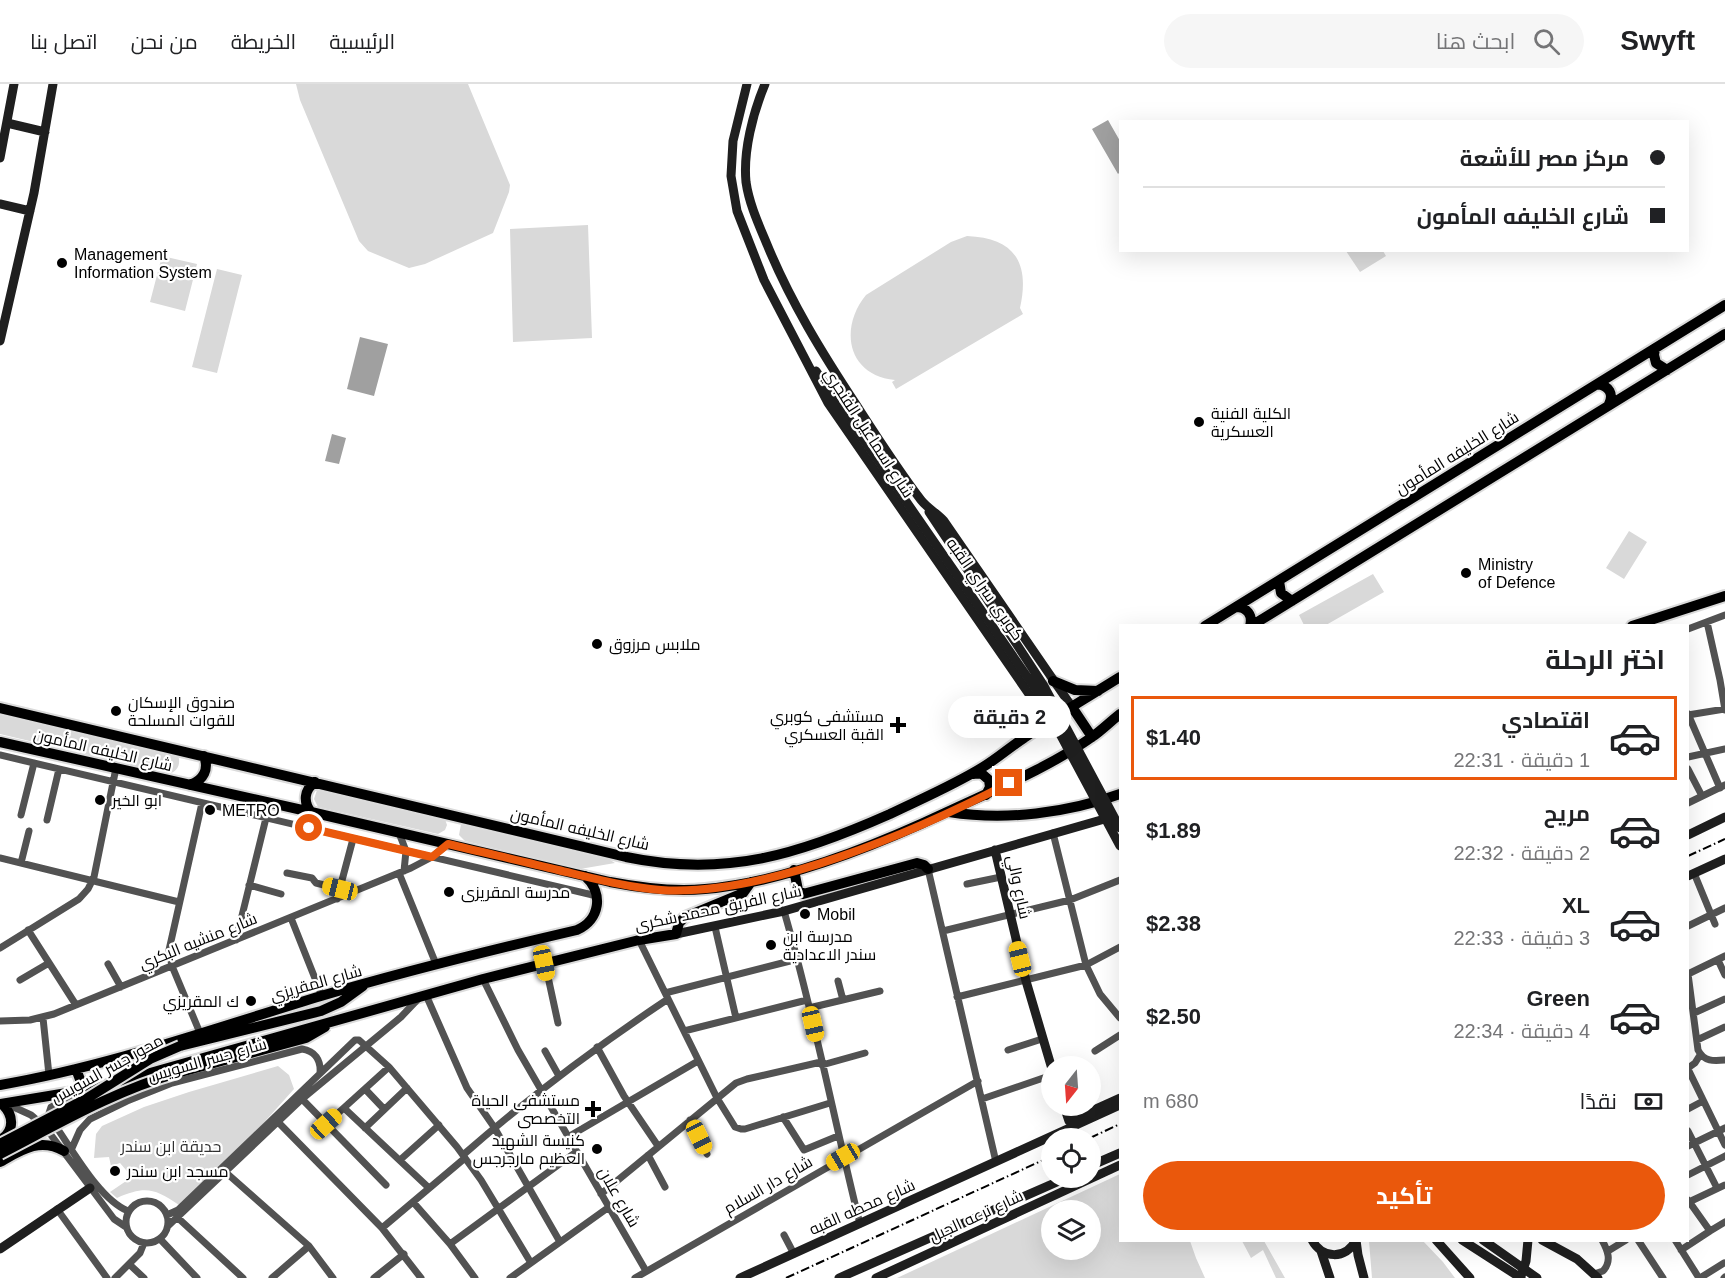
<!DOCTYPE html>
<html lang="ar">
<meta charset="utf-8">
<style>
:root{--surface:#fff;--page:#f6f6f6;--text:#202124;--muted:#757577;--line:#e0e0e0;--accent:#ea580c}
body{margin:0;font-family:Arial,Cairo,sans-serif;background:var(--page);color:var(--text);direction:rtl;height:100vh;display:flex;flex-direction:column;font-size:22px;white-space:nowrap}
*{box-sizing:border-box;margin:0}
p{font-size:20px;color:var(--muted)}
.icon{flex:none;width:33px;height:33px;fill:none;stroke:currentColor;stroke-width:2;stroke-linecap:round;stroke-linejoin:round}
.map{position:relative;flex:1;overflow:hidden;direction:ltr}
.sheet{position:absolute;left:1119px;top:540px;width:570px;height:618px;display:flex;flex-direction:column;background:var(--surface);border-radius:0px;box-shadow:0 6px 24px #0002;direction:rtl}
.sheet>*{flex:none}
.top-card{position:absolute;left:1119px;top:36px;width:570px;height:132px;border-radius:0px;box-shadow:0 6px 24px #0002;direction:rtl;display:grid;align-content:center;height:132px;padding:0 24px;background:var(--surface)}
.needle{width:39px;rotate:197deg}
.buttons{position:absolute;left:1041px;top:972px;display:grid;gap:12px}
.buttons a{display:grid;place-items:center;width:60px;height:60px;border-radius:50%;background:var(--surface);box-shadow:0 6px 24px #0002;font-size:30px}
.end{position:absolute;width:27px;height:27px;margin:-14px;border:8px solid #ea580c;background:#fff;box-shadow:0 0 0 3px #fff}
.from{border-radius:50%}
.bubble{position:absolute;height:42px;border-radius:21px;background:var(--surface);box-shadow:0 6px 24px #0002;font-size:20px;font-weight:700;line-height:42px;text-align:center;direction:rtl}
.car{position:absolute;width:18px;height:36px;margin:-18px -9px;border-radius:8px;box-shadow:0 0 4px 2px #0007;background:linear-gradient(#f5c518 24%,#345 0 40%,#f5c518 0 76%,#345 0 86%,#f5c518 0)}
.top-card b{display:flex;align-items:center;gap:21px;height:57px;font-size:22px}
.top-card b+b{border-top:2px solid var(--line)}
.top-card i{width:15px;height:15px;background:var(--text)}
ul{padding:0;list-style:none}
li{display:flex;align-items:center;gap:18px;height:84px;margin:0 12px 9px;padding:0 12px;border:3px solid transparent;border-radius:0px}
li div{flex:1}
li b{display:block;font-size:22px}
li em{font-style:normal;font-weight:700}
li.selected{border-color:var(--accent)}
li>.icon{width:54px;height:54px;stroke-width:1.5}
h2{padding:0 24px;font-size:27px;line-height:72px}
.pay{display:flex;align-items:center;gap:15px;height:66px;padding:0 24px;font-size:22px}
.pay p{margin-inline-start:auto}
.primary-button{display:flex;gap:12px;margin-top:auto;padding:12px 24px}
.primary-button a{flex:1;height:69px;border-radius:36px;background:var(--accent);color:#fff;font-size:24px;font-weight:700;line-height:69px;text-align:center}
header{display:flex;align-items:center;gap:36px;box-sizing:border-box;height:84px;padding:0 30px;background:var(--surface);border-bottom:2px solid var(--line)}
header strong{font-size:28px}
nav{display:flex;gap:33px;margin-inline-start:auto;font-size:21px}
.search{width:420px;height:54px;background:var(--page);display:flex;align-items:center;gap:15px;box-sizing:border-box;padding:0 21px;border-radius:33px;color:var(--muted);font-size:22px}
.map>svg:first-child{display:block}
.green{fill:#d9d9d9;fill-rule:evenodd}
.water{fill:#a0a0a0}
.lines{fill:none;stroke-linecap:round;stroke-linejoin:round}
.primary-casing{stroke:#dbdbdb;stroke-width:14}
.street{stroke:#525252;stroke-width:7}
.secondary{stroke:#1f1f1f;stroke-width:9}
.primary{stroke:#000;stroke-width:10}
.rail{stroke:#000;stroke-width:2;stroke-dasharray:9 3 1.5 3;stroke-linecap:butt}
.primary-bridge-casing{stroke:#dbdbdb;stroke-width:14;stroke-linecap:butt}
.secondary-bridge{stroke:#1f1f1f;stroke-width:9}
.primary-bridge{stroke:#000;stroke-width:10}
.route{stroke:#ea580c;stroke-width:8}
.poi-dot{fill:#000;stroke:#fff;stroke-width:2}
.labels{text-anchor:middle;dominant-baseline:central;stroke-width:4.5;stroke-linejoin:round;paint-order:stroke}
.poi-label{font-size:16px;fill:#000;stroke:#fff;text-anchor:start}
.street-label{font-size:16px;fill:#000;stroke:#fff}
.park-label{font-size:16px;fill:#303030;stroke:#fff}
</style>
<header>
<strong>Swyft</strong>
<div class="search"><svg class="icon" aria-label="search" viewBox="0 0 24 24"><circle cx="10" cy="10" r="6"/><path d="M15 15l6 6"/></svg>ابحث هنا</div>
<nav><a>الرئيسية</a><a>الخريطة</a><a>من نحن</a><a>اتصل بنا</a></nav>
</header>
<div class="map">
<svg width="1725" height="1194" viewBox="0 0 1725 1194">
<rect width="100%" height="100%" fill="#fff"/>
<!-- green -->
<path class="green" d="M296 0H468L510 101 509 108 493 149 425 180 409 184 368 167 359 157 300 16Z
M588 141 592 254 513 258 510 145Z
M967 152C1015 154 1030 179 1020 224L1023 230 896 305 892 298 895 296C847 291 839 244 866 211L951 158Z
M1346 167H1383L1386 172 1360 188Z
M162 172 197 180 185 227 150 218Z
M217 185 242 191 217 289 192 283Z
M1629 447 1647 458 1624 495 1606 484Z
M1373 490 1384 508 1326 541H1304L1299 531Z
M0 626 178 671C181 680 178 687 169 690L0 650Z
M317 706 441 733 445 735 447 741 445 746 438 750 318 723 314 715Z
M467 738 601 770 615 779 580 785 465 757 459 751 461 740Z
M278 982 289 991 294 1005 260 1043 179 1121C154 1104 145 1102 117 1114L110 1108 132 1093 120 1079 111 1082 109 1073 94 1074 96 1050 102 1042 144 1023 189 1008Z
M1120 1090V1156L1190 1157 1196 1174 1205 1194H897ZM1052 1126H1090V1166H1052Z
M1242 1157H1264L1285 1194H1276L1263 1166 1251 1174Z
M1369 1157H1423L1443 1178 1455 1194H1372Z"/>
<!-- water -->
<path class="water" d="M1108 36 1120 57V88L1118 90 1092 45Z
M360 253 388 260 374 312 347 305Z
M332 350 346 354 339 380 325 377Z"/>
<g class="lines">
<defs>
<path id="primary" d="M1655 265 1654 271 1656 279 1667 286
M1598 300C1609 302 1614 310 1609 320
M1279 497 1281 509 1292 517
M1236 523C1247 523 1253 531 1250 542
M1205 542 1725 221
M1251 542 1725 250
M1632 542 1725 512
M1053 597 1075 606 1098 607
M1072 623 1092 653
M0 624 626 773C726 794 800 770 890 730 921 715 954 701 983 683 998 674 1010 663 1024 654 1055 632 1088 613 1120 593
M0 658 311 728 610 798C641 804 673 808 705 805 784 798 875 762 947 728 996 705 1048 684 1092 653 1102 646 1111 637 1120 630
M973 690 981 689 989 696 990 703 986 711
M190 701C204 696 209 685 204 672
M311 728C303 718 304 706 315 698
M949 728C1006 737 1067 729 1120 710
M794 786 798 806 803 810 917 779 924 781 928 785
M180 962 321 927 341 918 363 902
M76 985 84 1006
M177 989 306 954 325 943
M0 1001C110 982 215 944 321 912 406 887 491 866 577 846 600 836 604 809 585 792
M0 1020 97 1004 483 895 639 856 676 850 679 839 685 833 743 809 751 798
M0 1056C15 1047 14 1031 2 1020
M0 1078C21 1066 40 1053 64 1067"/>
</defs>
<!-- primary casing -->
<use href="#primary" class="primary-casing"/>
<!-- street -->
<path class="street" d="M1707 538 1720 596 1725 626
M1688 545 1725 531
M1688 630 1720 704
M1688 631 1725 625
M0 671 597 812
M1688 673 1725 665
M1688 685 1702 712
M1688 719 1725 701
M21 731 34 679
M47 736 59 685
M399 749 406 767 404 787
M1053 749 1086 881 1100 910 1120 934
M0 774 179 818
M21 779 29 747
M928 785 996 1078
M287 789 312 794 316 799 340 805
M399 789 436 880
M1694 789 1715 840
M967 800 1001 793
M249 801 281 810
M337 815 353 755
M784 827C814 930 834 1036 860 1140
M291 834 322 912
M1688 842 1725 824
M715 843 736 934
M28 846 76 921
M943 847 1070 816 1120 796
M236 856 266 734
M639 856 717 1014 735 1043 741 1045H745L830 1019
M0 864 79 815 88 805 94 793 116 684
M1718 876 1725 891
M545 879 558 939
M108 880 121 903
M1688 890 1698 966C1704 978 1714 977 1725 976
M1688 890 1725 872
M483 895 518 966 646 1187
M20 896 49 879
M838 897 843 916
M665 909 798 875
M426 911 467 1004 494 1043 560 1158
M957 913 1086 881 1120 863
M809 924 880 907
M1694 929 1725 915
M43 934 49 991
M0 937 30 936 54 930 411 784 432 773 448 760
M684 947 807 916
M200 949 172 882 169 866 202 719
M1697 956 1725 943
M597 963 624 1012 658 1062
M1008 966 1042 955
M545 967 559 992
M1095 967 1120 951
M822 981 865 969
M1688 984 1695 979 1700 971
M1688 985 1725 1061
M365 1005 384 1025
M76 1010 51 1023 49 1029 50 1034C70 1061 98 1115 128 1127
M302 1015 386 1101
M982 1015 1052 991
M7 1020 31 1031 45 1043 114 1135 126 1143
M344 1024 429 1104
M1688 1025 1703 1017
M783 1033 804 1066 838 1052
M690 1036 707 1070
M278 1038 382 1144 421 1194
M326 1040 389 983
M365 1044 407 1004
M1688 1047 1717 1104
M568 1053 698 977
M1688 1062 1725 1044
M72 1064 80 1046 90 1035 127 1017 172 999 302 965C315 967 321 976 320 989
M463 1071C528 1014 596 963 668 915
M648 1071 665 1103
M400 1076 439 1041
M222 1085 309 1162 333 1194
M1688 1091 1725 1072
M601 1110 736 999 747 995 821 978
M126 1138a21 21 0 1 1 42 0a21 21 0 1 1-42 0Z
M413 1118 450 1160 475 1194
M1689 1118 1725 1101
M57 1125 107 1194
M167 1131 178 1126 355 956H359L389 983 457 1063 481 1096 531 1179
M178 1134 243 1194
M168 1142 302 1015 401 933 419 914
M382 1144 465 1074
M1710 1147 1725 1138
M784 1151 794 1170
M160 1155 197 1194
M1638 1156 1663 1194
M1675 1156 1699 1194
M450 1160 576 1068
M1681 1166 1710 1147 1688 1116
M1608 1167 1626 1156
M129 1180 144 1194
M1594 1190 1603 1187C1612 1177 1608 1167 1602 1156
M115 1194 140 1169 144 1159
M272 1194 309 1162
M374 1194 404 1170
M510 1194 609 1123
M635 1194 978 997
M1700 1194 1724 1179
M1724 1194 1725 1193"/>
<!-- secondary -->
<path class="secondary" d="M747 0 733 57 731 92 737 127 764 196 828 319 1031 613C1037 627 1035 640 1026 652
M765 0C753 29 743 67 746 98 749 119 758 139 766 158 790 217 822 269 857 322 877 353 898 386 921 416 927 424 937 429 944 437L1072 623
M7 39 45 48
M0 74 14 0
M0 120 30 127
M0 257 34 109 53 0
M816 287 852 339
M929 428 985 512
M1688 751 1725 733
M995 766 1026 897 1052 985
M1688 792 1725 775
M676 850 784 827 1108 734
M1064 1022 1069 1037 1120 1014
M1090 1082 1120 1069
M1312 1156C1322 1175 1346 1176 1356 1156
M1356 1156 1358 1171 1364 1194
M1436 1156 1470 1194
M1542 1156 1577 1175 1598 1194
M0 1165 90 1104
M1321 1167 1330 1194
M1521 1192 1526 1177 1528 1156
M740 1194 1120 1021
M839 1194 1066 1094
M876 1194 1120 1081"/>
<!-- primary -->
<use href="#primary" class="primary"/>
<!-- rail -->
<path class="rail" d="M1688 772 1725 755
M1090 1054 1120 1040
M786 1194 1052 1072"/>
<defs>
<path id="primary-bridge" d="M0 1060 86 1015 150 975 180 962
M0 1070C58 1040 114 1007 177 989"/>
</defs>
<!-- primary-bridge casing -->
<use href="#primary-bridge" class="primary-bridge-casing"/>
<!-- secondary-bridge -->
<path class="secondary-bridge" d="M852 339 1037 607 1120 762
M985 512 1044 602 1120 744
M1462 1156 1521 1194
M1483 1156 1537 1194"/>
<!-- primary-bridge -->
<use href="#primary-bridge" class="primary-bridge"/>
</g>
<g class="lines">
<!-- route -->
<path class="route" d="M309 744 432 773 448 760C485 769 522 777 558 786 592 794 626 803 661 806 764 813 917 747 1009 699"/>
</g>
<!-- markers -->
<g class="poi-dot">
<circle cx="62" cy="179" r="6"/>
<circle cx="1199" cy="338" r="6"/>
<circle cx="1466" cy="489" r="6"/>
<circle cx="597" cy="560" r="6"/>
<circle cx="116" cy="627" r="6"/>
<path d="M895 632h6v6h6v6h-6v6h-6v-6h-6v-6h6z"/>
<circle cx="100" cy="716" r="6"/>
<circle cx="210" cy="726" r="6"/>
<circle cx="449" cy="808" r="6"/>
<circle cx="805" cy="830" r="6"/>
<circle cx="771" cy="861" r="6"/>
<circle cx="251" cy="917" r="6"/>
<path d="M590 1016h6v6h6v6h-6v6h-6v-6h-6v-6h6z"/>
<circle cx="597" cy="1065" r="6"/>
<circle cx="115" cy="1087" r="6"/>
</g>
<g class="labels">
<!-- poi labels -->
<g class="poi-label">
<text x="74" y="170">Management<tspan x="74" dy="18">Information System</tspan></text>
<text x="1211" y="329">الكلية الفنية<tspan x="1211" dy="18">العسكرية</tspan></text>
<text x="1478" y="480">Ministry<tspan x="1478" dy="18">of Defence</tspan></text>
<text x="609" y="560">ملابس مرزوق</text>
<text x="128" y="618">صندوق الإسكان<tspan x="128" dy="18">للقوات المسلحة</tspan></text>
<text x="884" y="632" text-anchor="end">مستشفى كوبري<tspan x="884" dy="18">القبة العسكري</tspan></text>
<text x="112" y="716">ابو الخير</text>
<text x="222" y="726">METRO</text>
<text x="461" y="808">مدرسة المقريزى</text>
<text x="817" y="830">Mobil</text>
<text x="783" y="852">مدرسة ابن<tspan x="783" dy="18">سندر الاعدادية</tspan></text>
<text x="239" y="917" text-anchor="end">ك المقريزي</text>
<text x="580" y="1016" text-anchor="end">مستشفى الحياة<tspan x="580" dy="18">التخصصى</tspan></text>
<text x="585" y="1056" text-anchor="end">كنيسة الشهيد<tspan x="585" dy="18">العظيم مارجرجس</tspan></text>
<text x="127" y="1087">مسجد ابن سندر</text>
</g>
<!-- street labels -->
<g class="street-label">
<text transform="translate(869 349) rotate(57)">شارع اسماعيل الفنجري</text>
<text transform="translate(1457 369) rotate(-32)">شارع الخليفه المأمون</text>
<text transform="translate(985 505) rotate(55)">كوبري سراي القبه</text>
<text transform="translate(103 666) rotate(13)">شارع الخليفه المأمون</text>
<text transform="translate(580 745) rotate(13)">شارع الخليفه المأمون</text>
<text transform="translate(1019 803) rotate(78)">شارع والي</text>
<text transform="translate(718 824) rotate(-12)">شارع الفريق محمد شكرى</text>
<text transform="translate(198 857) rotate(-22)">شارع منشيه البكري</text>
<text transform="translate(316 899) rotate(-16)">شارع المقريزي</text>
<text transform="translate(207 976) rotate(-16)">شارع جسر السويس</text>
<text transform="translate(107 985) rotate(-29)">محور جسر السويس</text>
<text transform="translate(768 1101) rotate(-30)">شارع دار السلام</text>
<text transform="translate(619 1113) rotate(60)">شارع علان</text>
<text transform="translate(862 1123) rotate(-24)">شارع محطه القبه</text>
<text transform="translate(976 1132) rotate(-25)">شارع ترعه الجبل</text>
</g>
<!-- park labels -->
<g class="park-label">
<text x="171" y="1062">حديقة ابن سندر</text>
</g>
</g>
</svg>
<div class="buttons">
<a><svg class="needle" viewBox="-14 -14 28 28"><path d="M0-13l5 13h-10z" fill="#e53935"/><path d="M0 13l5-13h-10z" fill="#757577"/></svg></a>
<a><svg class="icon" aria-label="locate" viewBox="0 0 24 24"><circle cx="12" cy="12" r="6"/><path d="M12 2v4M12 18v4M2 12h4M18 12h4"/></svg></a>
<a><svg class="icon" aria-label="layers" viewBox="0 0 24 24"><path d="M12 4l9 5-9 5-9-5zM3 14l9 5 9-5"/></svg></a>
</div>
<i class="end from" style="left:309px;top:744px"></i>
<i class="end" style="left:1009px;top:699px"></i>
<div class="bubble" style="left:948px;top:612px;width:123px">2 دقيقة</div>
<i class="car" style="left:340px;top:805px;rotate:284deg"></i>
<i class="car" style="left:1020px;top:875px;rotate:346deg"></i>
<i class="car" style="left:544px;top:879px;rotate:168deg"></i>
<i class="car" style="left:813px;top:940px;rotate:167deg"></i>
<i class="car" style="left:326px;top:1040px;rotate:48deg"></i>
<i class="car" style="left:699px;top:1053px;rotate:154deg"></i>
<i class="car" style="left:843px;top:1073px;rotate:240deg"></i>
<div class="top-card">
<b><i class="from"></i>مركز مصر للأشعة</b>
<b><i></i>شارع الخليفه المأمون</b>
</div>
<section class="sheet">
<h2>اختر الرحلة</h2>
<ul>
<li class="selected"><svg class="icon" aria-label="car" viewBox="0 0 24 24"><path d="M5 17H2v-5l4-1 3-4h7l3 4 3 1v5h-3M9 17h6M6 11h13"/><circle cx="7" cy="17" r="2"/><circle cx="17" cy="17" r="2"/></svg><div><b>اقتصادي</b><p>1 دقيقة · 22:31</p></div><em>$1.40</em></li>
<li><svg class="icon" aria-label="car" viewBox="0 0 24 24"><path d="M5 17H2v-5l4-1 3-4h7l3 4 3 1v5h-3M9 17h6M6 11h13"/><circle cx="7" cy="17" r="2"/><circle cx="17" cy="17" r="2"/></svg><div><b>مريح</b><p>2 دقيقة · 22:32</p></div><em>$1.89</em></li>
<li><svg class="icon" aria-label="car" viewBox="0 0 24 24"><path d="M5 17H2v-5l4-1 3-4h7l3 4 3 1v5h-3M9 17h6M6 11h13"/><circle cx="7" cy="17" r="2"/><circle cx="17" cy="17" r="2"/></svg><div><b>XL</b><p>3 دقيقة · 22:33</p></div><em>$2.38</em></li>
<li><svg class="icon" aria-label="car" viewBox="0 0 24 24"><path d="M5 17H2v-5l4-1 3-4h7l3 4 3 1v5h-3M9 17h6M6 11h13"/><circle cx="7" cy="17" r="2"/><circle cx="17" cy="17" r="2"/></svg><div><b>Green</b><p>4 دقيقة · 22:34</p></div><em>$2.50</em></li>
</ul>
<div class="pay"><svg class="icon" aria-label="cash" viewBox="0 0 24 24"><path d="M3 7h18v10H3z"/><circle cx="12" cy="12" r="2"/></svg>نقدًا<p>680 m</p></div>
<div class="primary-button"><a>تأكيد</a></div>
</section>
</div>
